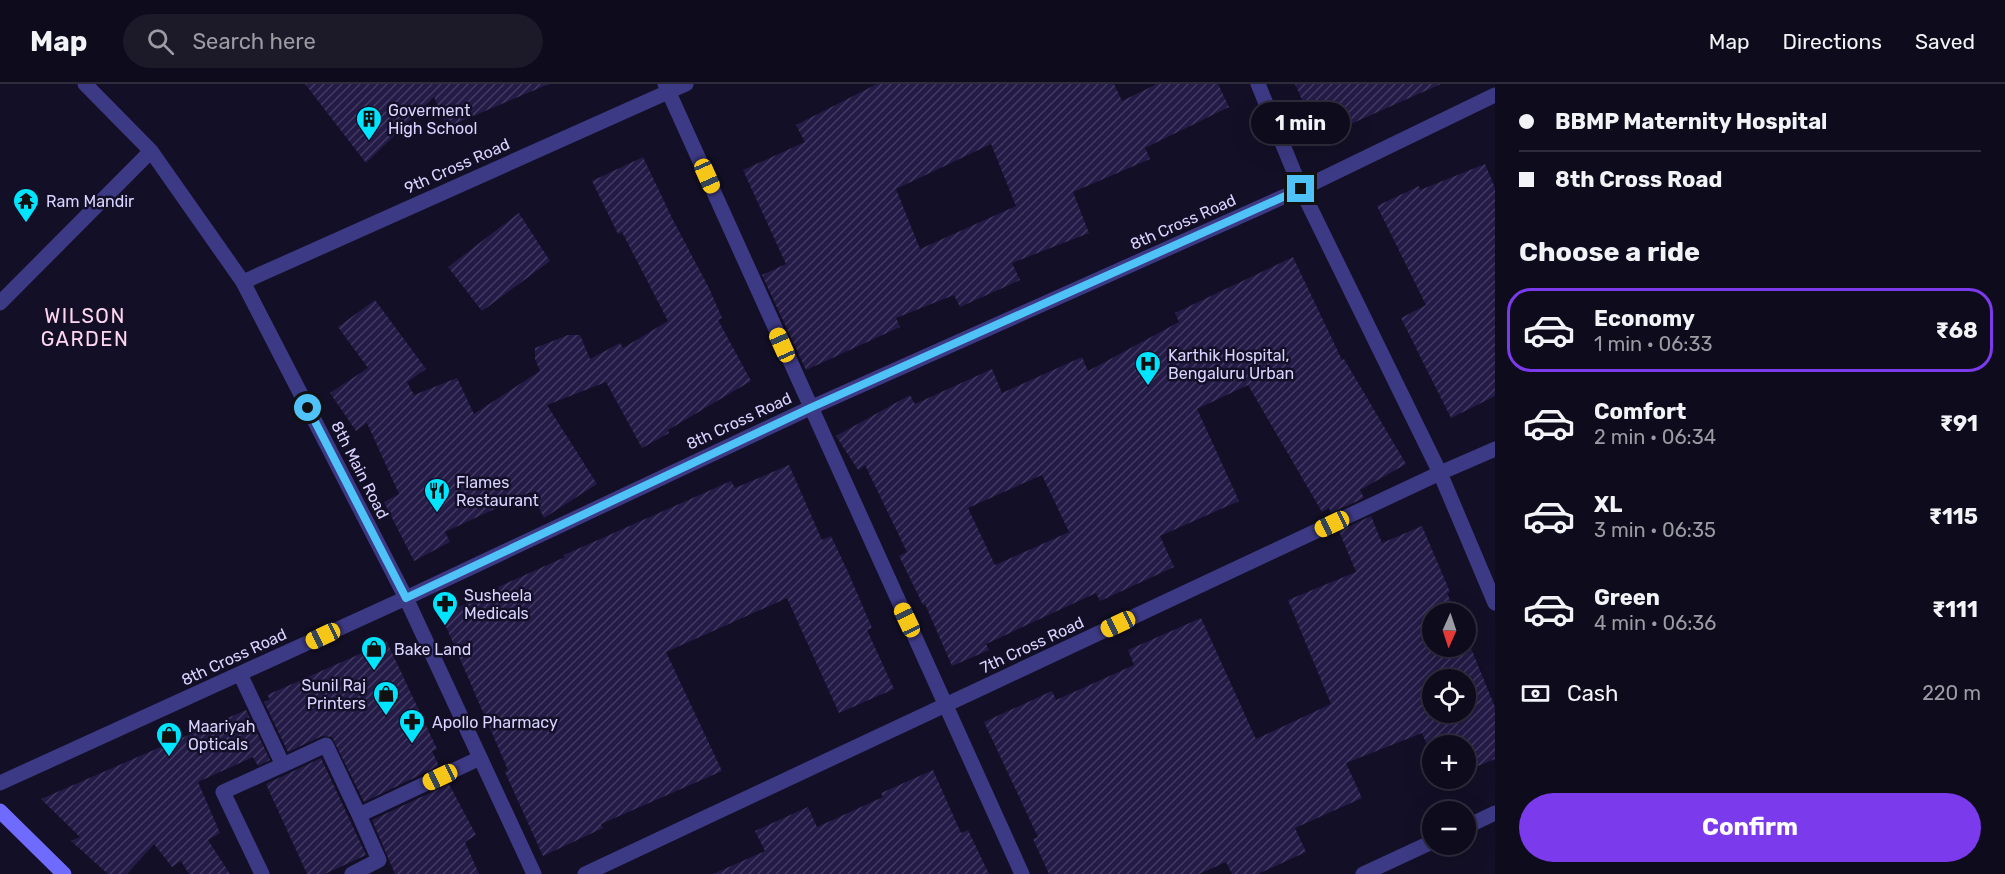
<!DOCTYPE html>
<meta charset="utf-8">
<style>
:root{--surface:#0e0b1c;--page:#1c1929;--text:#f1f3f6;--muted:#9b9ba3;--line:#2e2b3b;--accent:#7c3aed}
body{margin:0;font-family:Rubik,sans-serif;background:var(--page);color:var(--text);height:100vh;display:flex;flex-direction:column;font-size:22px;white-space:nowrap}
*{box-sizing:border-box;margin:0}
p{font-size:20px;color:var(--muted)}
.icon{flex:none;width:33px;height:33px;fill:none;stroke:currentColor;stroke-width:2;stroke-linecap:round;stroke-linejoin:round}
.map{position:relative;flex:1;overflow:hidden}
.panel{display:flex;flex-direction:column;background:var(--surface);width:510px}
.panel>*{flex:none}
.hud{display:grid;align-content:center;height:132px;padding:0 24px;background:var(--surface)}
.needle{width:39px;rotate:183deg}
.tools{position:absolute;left:1422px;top:519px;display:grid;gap:12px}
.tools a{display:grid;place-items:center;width:54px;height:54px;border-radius:50%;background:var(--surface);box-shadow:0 6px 24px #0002,0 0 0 2px var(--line);font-size:30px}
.end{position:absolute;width:27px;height:27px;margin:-14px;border:8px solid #4fc3f7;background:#111;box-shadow:0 0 0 3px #111}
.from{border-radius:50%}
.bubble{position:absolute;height:42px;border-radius:21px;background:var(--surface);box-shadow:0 6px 24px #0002,0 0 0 2px var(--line);font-size:20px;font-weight:700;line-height:42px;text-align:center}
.car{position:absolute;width:18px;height:36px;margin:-18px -9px;border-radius:8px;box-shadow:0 0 4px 2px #0007;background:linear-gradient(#f5c518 24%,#345 0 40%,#f5c518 0 76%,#345 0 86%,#f5c518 0)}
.hud b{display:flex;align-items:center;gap:21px;height:57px;font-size:22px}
.hud b+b{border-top:2px solid var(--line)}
.hud i{width:15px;height:15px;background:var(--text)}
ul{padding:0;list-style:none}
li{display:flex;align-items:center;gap:18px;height:84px;margin:0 12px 9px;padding:0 12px;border:3px solid transparent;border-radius:24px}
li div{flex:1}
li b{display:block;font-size:22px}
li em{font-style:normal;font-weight:700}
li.selected{border-color:var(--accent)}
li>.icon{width:54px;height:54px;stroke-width:1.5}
h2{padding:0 24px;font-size:27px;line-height:72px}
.pay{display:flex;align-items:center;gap:15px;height:66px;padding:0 24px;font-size:22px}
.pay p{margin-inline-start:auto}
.primary-button{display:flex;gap:12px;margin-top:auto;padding:12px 24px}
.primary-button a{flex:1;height:69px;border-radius:36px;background:var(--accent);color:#fff;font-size:24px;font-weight:700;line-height:69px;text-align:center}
header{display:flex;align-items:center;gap:36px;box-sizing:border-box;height:84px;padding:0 30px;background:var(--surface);border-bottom:2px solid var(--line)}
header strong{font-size:28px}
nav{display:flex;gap:33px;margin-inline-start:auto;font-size:21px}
.search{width:420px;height:54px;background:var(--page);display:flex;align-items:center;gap:15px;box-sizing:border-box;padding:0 21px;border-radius:33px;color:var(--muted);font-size:22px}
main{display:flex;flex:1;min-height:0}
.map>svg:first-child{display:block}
.building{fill:url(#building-hatch);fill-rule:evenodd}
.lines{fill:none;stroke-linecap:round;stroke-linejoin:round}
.minor{stroke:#3d3a85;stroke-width:15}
.tertiary{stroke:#3d3a85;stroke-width:15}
.secondary{stroke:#6f6bff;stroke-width:15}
.route{stroke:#4fc3f7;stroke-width:8}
.labels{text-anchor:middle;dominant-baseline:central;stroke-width:5;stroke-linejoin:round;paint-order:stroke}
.poi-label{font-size:16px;fill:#d9d4ff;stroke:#130f26;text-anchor:start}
.street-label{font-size:16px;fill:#d9d4ff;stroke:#130f26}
.quarter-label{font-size:20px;letter-spacing:1.5px;fill:#ffd6f0;stroke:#130f26}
</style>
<header>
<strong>Map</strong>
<div class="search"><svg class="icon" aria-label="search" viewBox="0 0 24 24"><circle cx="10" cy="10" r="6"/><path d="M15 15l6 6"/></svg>Search here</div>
<nav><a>Map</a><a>Directions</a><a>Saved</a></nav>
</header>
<main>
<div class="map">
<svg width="1495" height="790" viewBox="0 0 1495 790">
<defs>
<pattern id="building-hatch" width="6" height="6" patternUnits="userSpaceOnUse" patternTransform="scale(1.5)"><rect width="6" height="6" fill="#241b47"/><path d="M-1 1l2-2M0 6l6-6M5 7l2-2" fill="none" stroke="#433b63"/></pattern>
</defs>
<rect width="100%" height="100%" fill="#130f26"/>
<!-- building -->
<path class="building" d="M305 0H549L447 43 434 13 366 79Z
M877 0H1114L1122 17 1157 0H1218L1229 23 1145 64 1150 75 1073 108 1089 149 1012 179 1020 196 960 223 954 211 896 234 900 243 806 286 762 191 786 180 743 86 805 58 796 41ZM991 60 1016 122 920 165 896 105Z
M1295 0H1441L1319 54Z
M643 73 673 136 709 204 722 234 718 236 751 297 668 346 669 349 642 364 606 298 547 321 597 400 544 434 531 408 445 448 450 458 414 477 384 418 399 410 367 339 356 347 330 309 368 284 338 243 375 216 426 285 407 298 414 311 457 294 474 330 540 287 535 275V264L568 251H580L590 275 620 259 623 264 668 237 622 148 618 150 592 97Z
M1485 80 1495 104V312L1451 334 1401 234 1426 221 1377 122 1419 102 1420 106Z
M519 129 550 177 482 227 448 183Z
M1293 173 1342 276 1344 275 1406 380 1360 406 1364 414 1331 429 1329 424 1322 428 1248 301 1197 325 1239 417 1160 452 1174 483 1100 517 1096 509 986 560 989 566 952 582 925 520 923 521 899 472 907 468 865 381 858 386 836 352 910 311 915 320 992 285 1002 309 1082 273 1088 287 1179 238 1175 229ZM1042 391 1069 448 995 481 968 424Z
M789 381 822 456 831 452 848 488 872 544 867 546 894 605 839 629 787 514 666 568 722 687 601 740 603 744 543 772 505 688 508 686 441 531 499 505 498 503 565 473 564 471 731 397 735 404Z
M1371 432 1382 459 1422 442 1450 508 1447 509 1456 530H1432V562H1466V552L1495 623V675L1466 687V662H1432V673L1422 649 1346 679 1362 714 1295 744 1306 768 1258 790H1232L1226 778 1199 790H1049L1033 755 1038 753 984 638 1052 607 1056 616 1134 581 1128 566 1201 534 1256 655 1331 620 1288 516 1356 488 1339 447ZM1432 596H1466V628H1432Z
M387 558 437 665 432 667 439 682 364 718 332 653 322 652 288 668 264 618 270 615 267 611Z
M246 626 270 676 258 682 253 673 198 698 220 749 208 756 230 790H189L181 777 172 783 154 760 127 790H108L71 757 80 753 41 715Z
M321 674 366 771 325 790H307L266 700Z
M933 686 961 749 968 746 989 790H713L765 767 755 747 808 723 817 743 883 713 881 709Z
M449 700 476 751 465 758 479 790H395L372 736Z"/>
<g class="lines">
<!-- minor -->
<path class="minor" d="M665 0 1022 790
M1258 0 1301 105 1440 389 1495 519
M243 198 686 0
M240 590 283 681 326 661 359 731
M0 699 406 514 810 324 1301 105 1495 11
M1466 743 1495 729
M262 790 223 708 283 681
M352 790 379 776 359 731 480 674
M585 790 1440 389 1495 365
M1363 790 1432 758"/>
<!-- tertiary -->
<path class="tertiary" d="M85 0 151 67 243 198 406 514 534 790
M0 219 151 67"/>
<!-- secondary -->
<path class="secondary" d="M0 727 64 790"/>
</g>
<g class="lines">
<!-- route -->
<path class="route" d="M308 324 406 514 810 324 1301 105"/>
</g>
<!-- icons -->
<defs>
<symbol id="building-pin" viewBox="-11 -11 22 30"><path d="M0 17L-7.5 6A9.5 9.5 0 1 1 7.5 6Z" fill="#00e5ff" stroke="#130f26"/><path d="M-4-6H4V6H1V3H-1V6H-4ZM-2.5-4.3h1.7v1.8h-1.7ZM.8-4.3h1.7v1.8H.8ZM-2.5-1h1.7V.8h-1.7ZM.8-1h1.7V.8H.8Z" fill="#111"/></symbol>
<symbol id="temple-pin" viewBox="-11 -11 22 30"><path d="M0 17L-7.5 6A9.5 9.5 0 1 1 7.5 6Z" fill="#00e5ff" stroke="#130f26"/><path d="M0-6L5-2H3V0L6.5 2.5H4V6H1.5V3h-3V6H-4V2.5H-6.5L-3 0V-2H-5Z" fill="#111"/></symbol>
<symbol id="hospital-pin" viewBox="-11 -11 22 30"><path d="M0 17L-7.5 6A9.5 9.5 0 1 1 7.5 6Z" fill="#00e5ff" stroke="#130f26"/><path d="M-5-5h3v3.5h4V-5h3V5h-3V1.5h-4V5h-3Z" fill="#111"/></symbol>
<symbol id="restaurant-pin" viewBox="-11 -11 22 30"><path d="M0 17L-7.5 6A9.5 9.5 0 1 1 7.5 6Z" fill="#00e5ff" stroke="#130f26"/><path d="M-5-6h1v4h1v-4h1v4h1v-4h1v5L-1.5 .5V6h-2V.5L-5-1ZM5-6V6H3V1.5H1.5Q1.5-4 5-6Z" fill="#111"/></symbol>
<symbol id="pharmacy-pin" viewBox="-11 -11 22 30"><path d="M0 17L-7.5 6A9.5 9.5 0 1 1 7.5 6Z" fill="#00e5ff" stroke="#130f26"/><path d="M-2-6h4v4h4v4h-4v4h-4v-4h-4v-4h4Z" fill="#111"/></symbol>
<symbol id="shop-pin" viewBox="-11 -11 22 30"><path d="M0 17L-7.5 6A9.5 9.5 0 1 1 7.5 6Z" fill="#00e5ff" stroke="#130f26"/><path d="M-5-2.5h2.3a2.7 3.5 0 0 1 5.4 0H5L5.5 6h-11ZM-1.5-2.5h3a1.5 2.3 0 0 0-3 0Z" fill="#111"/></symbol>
</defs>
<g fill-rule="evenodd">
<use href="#building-pin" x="354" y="20" width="30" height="40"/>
<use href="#temple-pin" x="11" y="102" width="30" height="40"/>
<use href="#hospital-pin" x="1133" y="265" width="30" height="40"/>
<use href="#restaurant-pin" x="422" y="392" width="30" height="40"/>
<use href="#pharmacy-pin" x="430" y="505" width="30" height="40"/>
<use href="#shop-pin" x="359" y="550" width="30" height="40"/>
<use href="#shop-pin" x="371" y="595" width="30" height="40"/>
<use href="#pharmacy-pin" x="397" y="623" width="30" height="40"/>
<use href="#shop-pin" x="154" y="636" width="30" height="40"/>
</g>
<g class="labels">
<!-- poi labels -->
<g class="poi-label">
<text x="388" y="26">Goverment<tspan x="388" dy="18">High School</tspan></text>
<text x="46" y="117">Ram Mandir</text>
<text x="1168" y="271">Karthik Hospital,<tspan x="1168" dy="18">Bengaluru Urban</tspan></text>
<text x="456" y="398">Flames<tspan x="456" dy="18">Restaurant</tspan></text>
<text x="464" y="511">Susheela<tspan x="464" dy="18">Medicals</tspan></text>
<text x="394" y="565">Bake Land</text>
<text x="366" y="601" text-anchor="end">Sunil Raj<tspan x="366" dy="18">Printers</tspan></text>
<text x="432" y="638">Apollo Pharmacy</text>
<text x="188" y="642">Maariyah<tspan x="188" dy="18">Opticals</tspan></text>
</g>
<!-- street labels -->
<g class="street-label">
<text transform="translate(457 82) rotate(-24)">9th Cross Road</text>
<text transform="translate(1183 138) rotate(-24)">8th Cross Road</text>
<text transform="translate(739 337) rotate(-25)">8th Cross Road</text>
<text transform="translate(360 386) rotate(63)">8th Main Road</text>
<text transform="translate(1032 561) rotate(-25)">7th Cross Road</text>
<text transform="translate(234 573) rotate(-25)">8th Cross Road</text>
</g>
<!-- quarter labels -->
<g class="quarter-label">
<text x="85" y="232">WILSON<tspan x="85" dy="23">GARDEN</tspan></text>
</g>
</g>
</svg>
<div class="tools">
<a><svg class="needle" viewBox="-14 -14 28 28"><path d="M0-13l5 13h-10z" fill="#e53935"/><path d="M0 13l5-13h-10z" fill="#9b9ba3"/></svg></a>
<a><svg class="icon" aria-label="locate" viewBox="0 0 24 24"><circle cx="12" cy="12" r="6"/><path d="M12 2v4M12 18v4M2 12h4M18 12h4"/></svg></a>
<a>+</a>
<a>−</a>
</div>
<i class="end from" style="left:308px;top:324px"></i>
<i class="end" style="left:1301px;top:105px"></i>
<div class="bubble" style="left:1251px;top:18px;width:99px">1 min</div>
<i class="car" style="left:707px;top:92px;rotate:156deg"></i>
<i class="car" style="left:782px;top:261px;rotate:336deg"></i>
<i class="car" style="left:1332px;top:440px;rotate:245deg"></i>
<i class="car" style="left:907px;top:536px;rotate:335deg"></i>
<i class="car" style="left:1118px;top:540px;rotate:245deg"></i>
<i class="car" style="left:323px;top:552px;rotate:245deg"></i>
<i class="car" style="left:440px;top:693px;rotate:245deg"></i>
</div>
<section class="panel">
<div class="hud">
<b><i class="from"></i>BBMP Maternity Hospital</b>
<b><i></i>8th Cross Road</b>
</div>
<h2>Choose a ride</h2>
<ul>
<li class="selected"><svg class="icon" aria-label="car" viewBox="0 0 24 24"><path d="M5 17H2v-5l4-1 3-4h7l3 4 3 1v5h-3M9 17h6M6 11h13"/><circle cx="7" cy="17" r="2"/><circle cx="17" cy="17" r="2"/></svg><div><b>Economy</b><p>1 min · 06:33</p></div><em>₹68</em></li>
<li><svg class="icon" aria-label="car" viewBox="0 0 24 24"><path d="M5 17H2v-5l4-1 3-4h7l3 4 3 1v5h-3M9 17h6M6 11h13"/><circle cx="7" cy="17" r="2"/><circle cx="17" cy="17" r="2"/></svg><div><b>Comfort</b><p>2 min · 06:34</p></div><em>₹91</em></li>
<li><svg class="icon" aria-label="car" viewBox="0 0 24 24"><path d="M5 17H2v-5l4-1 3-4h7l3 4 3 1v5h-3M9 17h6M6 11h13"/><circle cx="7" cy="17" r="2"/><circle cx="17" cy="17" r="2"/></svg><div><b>XL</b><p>3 min · 06:35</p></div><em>₹115</em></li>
<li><svg class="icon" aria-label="car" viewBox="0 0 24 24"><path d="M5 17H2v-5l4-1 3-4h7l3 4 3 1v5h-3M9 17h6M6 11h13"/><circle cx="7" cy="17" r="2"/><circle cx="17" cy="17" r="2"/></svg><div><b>Green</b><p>4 min · 06:36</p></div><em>₹111</em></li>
</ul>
<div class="pay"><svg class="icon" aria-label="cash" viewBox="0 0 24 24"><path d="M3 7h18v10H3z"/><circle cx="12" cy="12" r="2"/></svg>Cash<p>220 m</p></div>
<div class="primary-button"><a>Confirm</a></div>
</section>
</main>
